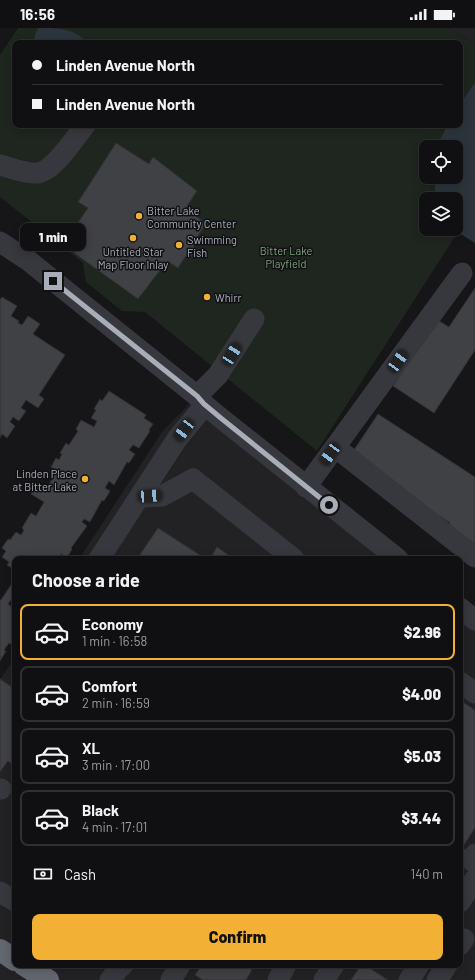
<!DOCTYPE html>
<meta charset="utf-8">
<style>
:root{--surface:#101012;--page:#19191b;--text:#f1f3f6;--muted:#9c9d9f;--line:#303032;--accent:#f2b134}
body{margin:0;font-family:Barlow,sans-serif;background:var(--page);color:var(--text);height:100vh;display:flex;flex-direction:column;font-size:15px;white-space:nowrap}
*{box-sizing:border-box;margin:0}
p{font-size:13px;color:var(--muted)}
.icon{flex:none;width:22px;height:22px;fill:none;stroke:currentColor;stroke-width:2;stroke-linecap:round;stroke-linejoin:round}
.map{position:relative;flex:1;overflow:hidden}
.panel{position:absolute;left:12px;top:528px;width:451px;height:412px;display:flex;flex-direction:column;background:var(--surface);border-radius:8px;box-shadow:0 2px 10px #0003,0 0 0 1px var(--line)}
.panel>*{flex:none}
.top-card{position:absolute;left:12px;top:12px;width:451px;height:88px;border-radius:8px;box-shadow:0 2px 10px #0003,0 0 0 1px var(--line);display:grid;align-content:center;height:88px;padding:0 20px;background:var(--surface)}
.tools{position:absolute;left:419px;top:112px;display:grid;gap:8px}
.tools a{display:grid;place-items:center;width:44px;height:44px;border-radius:8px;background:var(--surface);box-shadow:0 2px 10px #0003,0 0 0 1px var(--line);font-size:20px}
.end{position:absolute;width:18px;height:18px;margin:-9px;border:5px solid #a8adb8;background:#111;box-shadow:0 0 0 2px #111}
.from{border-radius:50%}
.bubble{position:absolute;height:28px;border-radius:8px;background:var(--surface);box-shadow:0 2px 10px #0003,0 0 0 1px var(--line);font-size:13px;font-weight:800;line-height:28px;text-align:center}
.car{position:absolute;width:12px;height:24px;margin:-12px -6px;border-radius:5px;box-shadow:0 0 3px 1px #0007;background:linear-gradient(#222 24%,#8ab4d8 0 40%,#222 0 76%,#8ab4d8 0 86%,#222 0)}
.top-card b{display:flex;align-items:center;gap:14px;height:38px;font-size:15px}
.top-card b+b{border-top:1px solid var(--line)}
.top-card i{width:10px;height:10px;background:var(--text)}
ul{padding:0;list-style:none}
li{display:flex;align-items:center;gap:12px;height:56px;margin:0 8px 6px;padding:0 12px;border:2px solid var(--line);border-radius:8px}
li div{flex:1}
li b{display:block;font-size:15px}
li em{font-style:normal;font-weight:800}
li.selected{border-color:var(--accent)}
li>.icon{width:36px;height:36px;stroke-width:1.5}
h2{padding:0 20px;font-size:18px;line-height:48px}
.pay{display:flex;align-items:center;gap:10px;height:44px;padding:0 20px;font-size:15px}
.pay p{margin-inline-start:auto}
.primary-button{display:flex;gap:8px;margin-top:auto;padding:8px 20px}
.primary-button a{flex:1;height:46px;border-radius:8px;background:var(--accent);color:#111;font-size:16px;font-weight:800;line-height:46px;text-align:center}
.status{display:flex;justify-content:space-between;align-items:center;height:28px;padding:0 20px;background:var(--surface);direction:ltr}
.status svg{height:11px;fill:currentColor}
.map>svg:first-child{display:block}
.built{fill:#222225}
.green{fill:#1e261f}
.water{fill:#2c353c}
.building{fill:#404145;stroke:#303034}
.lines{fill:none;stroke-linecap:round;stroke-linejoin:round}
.minor{stroke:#37383d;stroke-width:21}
.highway{stroke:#63666e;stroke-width:22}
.route{stroke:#a8adb8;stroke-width:5}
.poi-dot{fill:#f2b134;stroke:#111113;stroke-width:1.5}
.labels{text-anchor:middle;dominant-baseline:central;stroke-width:3;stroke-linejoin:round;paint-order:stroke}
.poi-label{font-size:11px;fill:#a8adb8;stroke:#111113;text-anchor:start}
.park-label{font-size:11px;fill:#7fa381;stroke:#111113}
</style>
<div class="status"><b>16:56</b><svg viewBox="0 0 49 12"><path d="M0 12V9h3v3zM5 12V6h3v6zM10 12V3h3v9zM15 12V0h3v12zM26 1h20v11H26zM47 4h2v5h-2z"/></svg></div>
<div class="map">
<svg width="475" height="952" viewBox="0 0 475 952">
<rect width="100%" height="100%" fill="#161618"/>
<!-- built -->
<path class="built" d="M448 0H475V17Z
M197 368 398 531H79L162 404Z
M460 580 475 592V952H0V652L15 629V937H460Z"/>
<!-- green -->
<path class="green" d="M18 0H448L475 17V54L460 76V15H15V97H448L440 111 438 119H426V149H435V171H426V201H453L458 204 317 423 145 284 122 283 86 254 83 235 0 169V27Z"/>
<!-- water -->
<path class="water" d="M38 0C61 0 72 0 88 15H34L35 7Z
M475 54V215L453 201H456V171H435V149H456V119H438L440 111 448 97H460V76Z"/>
<!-- building -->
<path class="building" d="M116 115 149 136 153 129 197 163 185 181 206 195 193 216 195 222 194 226 191 228 185 229 178 240 167 233 138 271 74 225 81 213 70 206 88 180 78 174Z
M475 260V322L434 385 393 358 436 291 449 299Z
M2 269 17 278 11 288 19 293 18 295 22 297 28 288 40 296 33 306 65 327 39 367 44 371 38 380 26 372 21 380 26 383 19 393 13 389 10 394 15 398 7 410 2 406 0 410V272Z
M109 363 146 387 144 390 153 396 149 402 150 403 139 420 133 417 129 422 135 426 129 435 127 434 114 457 109 453 105 460 110 463 104 473 102 472 90 494 84 491 82 494 87 498 71 520 72 521 67 530 61 526 58 531H15V542L7 537 9 534 2 529 6 523 2 520 8 511 10 512 16 504 21 507 24 502 22 500 31 485 36 488 44 474 31 466 36 457 45 463 57 443 51 439 56 430 59 432 62 426 60 425 66 415 69 417 78 403 76 401 81 392 94 399 97 393 91 390 96 382 94 381 100 371 102 373Z
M378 386 475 449V521L446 502 450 495 385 452 352 425Z
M158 500 206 531H137Z
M217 519 234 531H210Z
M15 551V566L8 576 15 581V612L12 617 9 615 4 622 6 623 0 633V572H1Z
M0 651 15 661V734L13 737 8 733 0 744Z
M460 672 475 682V800L462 820 469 824 460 837Z
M202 937H252L250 941 252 942 246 952H203L195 947Z
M361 937H365L388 952H351Z"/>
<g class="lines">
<!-- minor -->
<path class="minor" d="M0 137C11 140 25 146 37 145 53 144 75 110 85 97
M0 214 29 233 197 368 205 377 222 391 398 531
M197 368 218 347 254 291
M335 419 475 529
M306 459 462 245
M139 469 162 468 193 451 294 531
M99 531 177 411 205 377
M460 580 475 592
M460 654 475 665
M0 761H1
M475 826 472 833 475 835
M0 864 15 873
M460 874 475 851
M460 917 464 911
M110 952 119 940 123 937
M171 952 180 937
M278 952 286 937
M324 952 334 937
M409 952 419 937
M437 952 447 937"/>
<!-- highway -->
<path class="highway" d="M0 922 15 932
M24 937 48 952"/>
</g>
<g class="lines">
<!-- route -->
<path class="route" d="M53 253 197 368 204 376 222 391 329 477"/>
</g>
<!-- markers -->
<g class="poi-dot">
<circle cx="139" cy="188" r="4"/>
<circle cx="133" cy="210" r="4"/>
<circle cx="179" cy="217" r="4"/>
<circle cx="207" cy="269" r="4"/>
<circle cx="85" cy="451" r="4"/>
</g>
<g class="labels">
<!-- poi labels -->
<g class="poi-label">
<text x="147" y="182">Bitter Lake<tspan x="147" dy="13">Community Center</tspan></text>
<text x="187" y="211">Swimming<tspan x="187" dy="13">Fish</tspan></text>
<text x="133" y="223" text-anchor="middle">Untitled Star<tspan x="133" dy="13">Map Floor Inlay</tspan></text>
<text x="215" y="269">Whirr</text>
<text x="77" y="445" text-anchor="end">Linden Place<tspan x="77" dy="13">at Bitter Lake</tspan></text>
</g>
<!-- park labels -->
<g class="park-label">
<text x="286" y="222">Bitter Lake<tspan x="286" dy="13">Playfield</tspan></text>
</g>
</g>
</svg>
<div class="tools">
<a><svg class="icon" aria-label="locate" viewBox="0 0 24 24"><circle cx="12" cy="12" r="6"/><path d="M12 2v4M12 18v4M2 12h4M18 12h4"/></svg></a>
<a><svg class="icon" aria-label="layers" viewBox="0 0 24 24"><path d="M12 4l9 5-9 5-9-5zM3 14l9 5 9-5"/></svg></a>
</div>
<i class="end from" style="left:329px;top:477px"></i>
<i class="end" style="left:53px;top:253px"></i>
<div class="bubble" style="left:20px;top:195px;width:66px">1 min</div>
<i class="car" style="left:232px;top:326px;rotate:33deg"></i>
<i class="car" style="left:398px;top:333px;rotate:36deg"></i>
<i class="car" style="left:184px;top:402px;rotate:217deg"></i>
<i class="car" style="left:330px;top:426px;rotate:216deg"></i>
<i class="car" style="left:150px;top:468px;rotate:86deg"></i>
<div class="top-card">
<b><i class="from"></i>Linden Avenue North</b>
<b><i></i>Linden Avenue North</b>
</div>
<section class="panel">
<h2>Choose a ride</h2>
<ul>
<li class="selected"><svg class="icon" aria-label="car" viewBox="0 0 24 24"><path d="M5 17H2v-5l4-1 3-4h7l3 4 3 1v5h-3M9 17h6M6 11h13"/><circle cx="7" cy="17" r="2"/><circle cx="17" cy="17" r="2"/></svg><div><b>Economy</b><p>1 min · 16:58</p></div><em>$2.96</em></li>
<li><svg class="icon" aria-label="car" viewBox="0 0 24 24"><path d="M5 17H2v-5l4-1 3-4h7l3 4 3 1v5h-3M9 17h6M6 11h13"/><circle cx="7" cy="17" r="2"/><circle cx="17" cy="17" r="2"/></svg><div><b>Comfort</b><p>2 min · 16:59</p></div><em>$4.00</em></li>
<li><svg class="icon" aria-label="car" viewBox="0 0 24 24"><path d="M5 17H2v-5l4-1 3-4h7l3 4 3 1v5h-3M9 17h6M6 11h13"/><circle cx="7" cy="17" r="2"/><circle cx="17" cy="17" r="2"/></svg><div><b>XL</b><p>3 min · 17:00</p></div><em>$5.03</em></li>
<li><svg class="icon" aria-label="car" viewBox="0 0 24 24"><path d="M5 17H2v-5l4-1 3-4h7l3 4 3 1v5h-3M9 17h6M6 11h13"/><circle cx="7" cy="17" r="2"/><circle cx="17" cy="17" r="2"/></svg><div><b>Black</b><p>4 min · 17:01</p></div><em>$3.44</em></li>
</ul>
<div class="pay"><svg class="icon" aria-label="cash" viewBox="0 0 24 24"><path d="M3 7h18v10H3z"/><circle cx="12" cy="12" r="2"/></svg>Cash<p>140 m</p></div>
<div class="primary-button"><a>Confirm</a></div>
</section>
</div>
